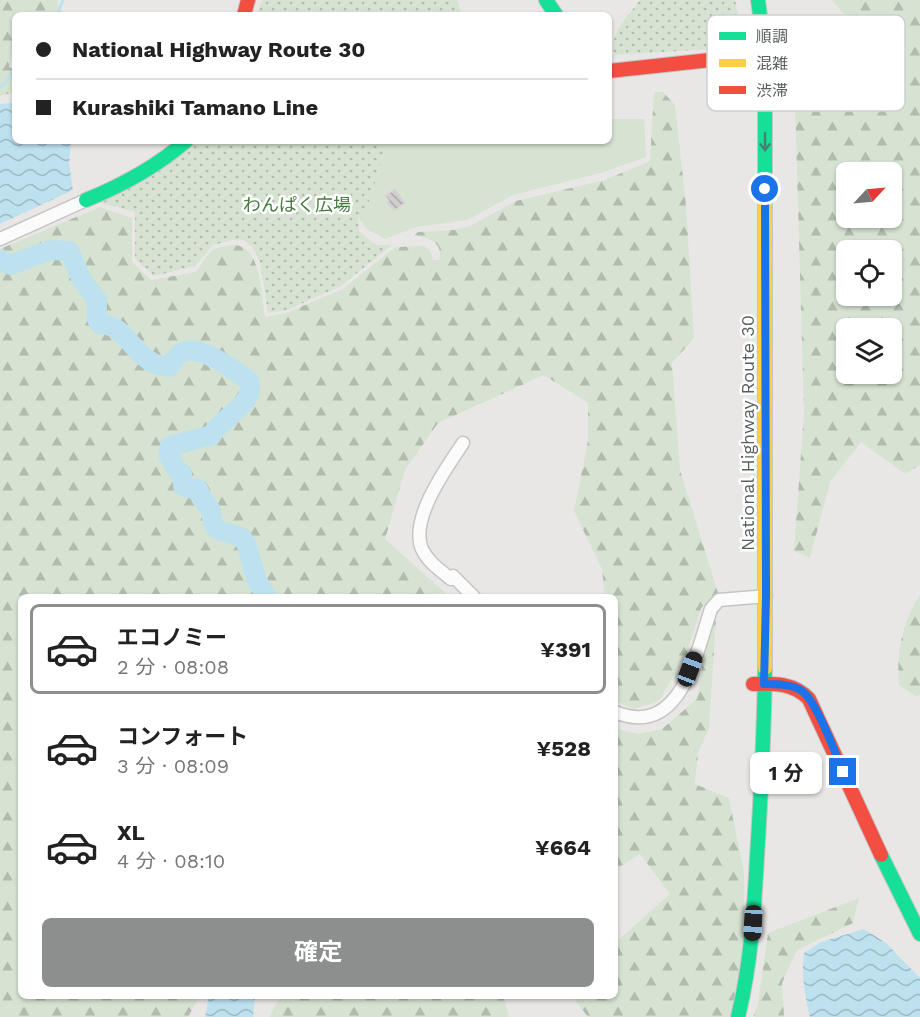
<!DOCTYPE html>
<html lang="ja">
<meta charset="utf-8">
<style>
:root{--surface:#fff;--page:#f6f6f6;--text:#222;--muted:#767676;--line:#e0e0e0;--accent:#8d8f8f}
body{margin:0;font-family:"Work Sans","Noto Sans JP",sans-serif;background:var(--page);color:var(--text);height:100vh;display:flex;flex-direction:column;font-size:22px;white-space:nowrap}
*{box-sizing:border-box;margin:0}
p{font-size:20px;color:var(--muted)}
.icon{flex:none;width:33px;height:33px;fill:none;stroke:currentColor;stroke-width:2;stroke-linecap:round;stroke-linejoin:round}
.map{position:relative;flex:1;overflow:hidden}
.panel{position:absolute;left:18px;top:594px;width:600px;height:405px;display:flex;flex-direction:column;background:var(--surface);border-radius:9px;box-shadow:0 2px 4px #0004}
.panel>*{flex:none}
.hud{position:absolute;left:12px;top:12px;width:600px;height:132px;border-radius:9px;box-shadow:0 2px 4px #0004;display:grid;align-content:center;height:132px;padding:0 24px;background:var(--surface)}
.needle{width:39px;rotate:64deg}
.tools{position:absolute;left:836px;top:162px;display:grid;gap:12px}
.tools a{display:grid;place-items:center;width:66px;height:66px;border-radius:9px;background:var(--surface);box-shadow:0 2px 4px #0004;font-size:30px}
.end{position:absolute;width:27px;height:27px;margin:-14px;border:8px solid #1a73e8;background:#fff;box-shadow:0 0 0 3px #fff}
.from{border-radius:50%}
.bubble{position:absolute;height:42px;border-radius:9px;background:var(--surface);box-shadow:0 2px 4px #0004;font-size:20px;font-weight:700;line-height:42px;text-align:center}
.car{position:absolute;width:18px;height:36px;margin:-18px -9px;border-radius:8px;box-shadow:0 0 4px 2px #0007;background:linear-gradient(#222 24%,#8ab4d8 0 40%,#222 0 76%,#8ab4d8 0 86%,#222 0)}
.hud b{display:flex;align-items:center;gap:21px;height:57px;font-size:22px}
.hud b+b{border-top:2px solid var(--line)}
.hud i{width:15px;height:15px;background:var(--text)}
ul{padding:10px 0 0;list-style:none}
li{display:flex;align-items:center;gap:18px;height:90px;margin:0 12px 9px;padding:0 12px;border:3px solid transparent;border-radius:9px}
li div{flex:1}
li b{display:block;font-size:22px}
li em{font-style:normal;font-weight:700}
li.on{border-color:var(--accent)}
li>.icon{width:54px;height:54px;stroke-width:1.5}
.primary-button{display:flex;gap:12px;margin-top:auto;padding:12px 24px}
.primary-button a{flex:1;height:69px;border-radius:9px;background:var(--accent);color:#fff;font-size:24px;font-weight:700;line-height:69px;text-align:center}
.map>svg:first-child{display:block}
.grass{fill:url(#grass-dots)}
.forest{fill:url(#forest-firs);fill-rule:evenodd}
.garden{fill:#d6e3d2}
.water{fill:url(#water-waves)}
.lines{fill:none;stroke-linecap:round;stroke-linejoin:round}
.stream{stroke:#bee1ef;stroke-width:3}
.river{stroke:#bee1ef;stroke-width:20}
.building{fill:url(#building-back-hatch);stroke:#d8d6d4;stroke-width:1.5}
.street-casing{stroke:#c6c5c4;stroke-width:15}
.fast-casing{stroke:#c5c5c5;stroke-width:16}
.slow-casing{stroke:#c5c5c5;stroke-width:16}
.jam-casing{stroke:#c5c5c5;stroke-width:16}
.street{stroke:#fcfbfb;stroke-width:12}
.fast{stroke:#16e098;stroke-width:14}
.slow{stroke:#ffcf43;stroke-width:14}
.jam{stroke:#f24e42;stroke-width:14}
.oneway{stroke:#4a7f6f}
.route{stroke:#1a73e8;stroke-width:8}
.labels{text-anchor:middle;dominant-baseline:central;stroke-width:5;stroke-linejoin:round;paint-order:stroke}
.park-label{font-size:18px;fill:#457c3f;stroke:#fff}
.street-label{font-size:18px;fill:#5b5f61;stroke:#fff}
.key{fill:#fff;stroke:#cecfd0;stroke-width:1.5}
.key-label{font-size:16px;fill:#5b5f61}
</style>
<div class="map">
<svg width="920" height="1017" viewBox="0 0 920 1017">
<defs>
<pattern id="grass-dots" width="8" height="8" patternUnits="userSpaceOnUse" patternTransform="scale(1.5)"><rect width="8" height="8" fill="#d6e3d2"/><path d="M2 2h.1M6 6h.1" fill="none" stroke="#b1bbae" stroke-width="1.8" stroke-linecap="round"/></pattern>
<pattern id="forest-firs" width="22" height="20" patternUnits="userSpaceOnUse" patternTransform="scale(1.5)"><rect width="22" height="20" fill="#d6e3d2"/><path d="M5 1l3.5 6h-7zM16 11l3.5 6h-7z" fill="#b1bbae"/></pattern>
<pattern id="water-waves" width="16" height="10" patternUnits="userSpaceOnUse" patternTransform="scale(1.5)"><rect width="16" height="10" fill="#bee1ef"/><path d="M0 5q4-4 8 0t8 0" fill="none" stroke="#9dbac5"/></pattern>
<pattern id="building-back-hatch" width="6" height="6" patternUnits="userSpaceOnUse" patternTransform="scale(1.5)"><rect width="6" height="6" fill="#d0cecd"/><path d="M-1 5l2 2M0 0l6 6M5-1l2 2" fill="none" stroke="#acaaaa"/></pattern>
</defs>
<rect width="100%" height="100%" fill="#e9e7e5"/>
<!-- grass -->
<path class="grass" d="M262 0H457L462 15H257Z
M640 0H735C742 27 740 41 712 49L614 55C609 32 628 17 640 0Z
M195 141H388L368 205 358 218 359 231 376 245H392L341 286 287 310 268 313 260 262 253 248 244 240H232L213 245 195 266 154 276 135 259V212L101 203 185 151Z"/>
<!-- forest -->
<path class="forest" d="M0 0H59L57 3 64 15H15V53L12 56 9 67 15 70V92L0 96Z
M832 0H920V465L905 474 861 442 830 482 810 558 794 551 804 412 795 103 859 33ZM891 172V218H846V172ZM846 250H891V296H846ZM891 328V374H846V328Z
M654 92H663L675 105 686 206 694 338 672 363 680 470 718 593 701 608 687 652 659 701 634 709 615 701V597H605L602 569 574 511 588 441V403L544 375 438 423 405 470 385 539 450 597H21V996H200L188 1017H0V249L100 207 132 218V262L151 280 196 272C201 265 206 255 213 250 216 248 222 247 226 246 262 237 261 294 265 317L286 313 343 289 395 247 424 246 430 250 433 260H439C444 242 429 238 414 235L418 232 453 230 470 226 516 201 605 180 650 161Z
M920 595V694L917 697 899 685C896 653 902 622 920 595Z
M716 620 709 728 698 753 695 784 729 798 744 873 745 951 731 1017H588L572 996H615V943L670 894 640 854 615 870V728L638 734 662 729 697 699 708 632Z
M859 898 853 923 797 950 782 983 784 1017H753L758 1004 768 933Z
M281 996H503L509 1017H269Z"/>
<!-- garden -->
<path class="garden" d="M609 119H644L646 157 601 173 513 195 467 220 416 227 385 239 368 230 358 217 368 205 388 141H609Z"/>
<!-- water -->
<path class="water" d="M15 100V141H71L69 164 73 190 0 224V104L10 103Z
M864 929 886 943 920 978V1017H810C805 995 801 976 804 953L821 942Z
M209 996H255L253 1017H205Z"/>
<g class="lines">
<!-- stream -->
<path class="stream" d="M57 15 63 0
M0 87 5 83 15 68"/>
<!-- river -->
<path class="river" d="M0 259 10 265 51 250 69 251 82 280 97 300V319L100 324C123 324 131 350 150 361 155 365 162 366 169 367 172 363 177 355 181 353 199 342 235 371 249 381 256 406 221 416 212 435L170 446 168 454 177 470 182 474 183 486 187 488 198 489 202 498 210 509 214 526 218 530 241 537 246 543 257 581 267 597"/>
</g>
<!-- building -->
<path class="building" d="M395 189 405 203 395 210 387 203 389 201 385 196Z"/>
<g class="lines">
<defs>
<path id="street" d="M0 239 86 200
M463 443C447 467 409 519 422 549 428 562 440 570 451 579L453 576 474 597
M615 712C681 739 696 654 711 609L719 600 766 596"/>
<path id="fast" d="M546 0 556 15
M758 0 765 54V188
M86 200C123 185 156 167 186 141
M881 855 920 934
M738 1017C751 964 754 912 757 857 761 794 764 732 765 668"/>
<path id="slow" d="M765 668V188"/>
<path id="jam" d="M244 15 248 0
M609 71 765 54
M753 684C774 683 794 683 809 699L881 855"/>
</defs>
<!-- street casing -->
<use href="#street" class="street-casing"/>
<!-- fast casing -->
<use href="#fast" class="fast-casing"/>
<!-- slow casing -->
<use href="#slow" class="slow-casing"/>
<!-- jam casing -->
<use href="#jam" class="jam-casing"/>
<!-- street -->
<use href="#street" class="street"/>
<!-- fast -->
<use href="#fast" class="fast"/>
<!-- slow -->
<use href="#slow" class="slow"/>
<!-- jam -->
<use href="#jam" class="jam"/>
</g>
<!-- one-way arrows -->
<defs><path id="oneway-shaft" d="M-6 0H5M1.5-3L5.5 0L1.5 3" fill="none" stroke-width="1.6" stroke-linecap="round" stroke-linejoin="round" transform="scale(1.5)"/></defs>
<use class="oneway" href="#oneway-shaft" transform="translate(765 142) rotate(90)"/>
<g class="lines">
<!-- route -->
<path class="route" d="M765 189 766 596 764 684C777 684 791 684 802 691 817 702 835 753 843 772"/>
</g>
<g class="labels">
<!-- park labels -->
<g class="park-label">
<text x="297" y="204">わんぱく広場</text>
</g>
<!-- street labels -->
<g class="street-label">
<text transform="translate(747 433) rotate(-90)">National Highway Route 30</text>
</g>
</g>
<!-- legend -->
<rect x="707" y="15" width="198" height="96" rx="9" class="key"/>
<rect x="719" y="32" width="27" height="8" fill="#16e098"/>
<rect x="719" y="59" width="27" height="8" fill="#ffcf43"/>
<rect x="719" y="86" width="27" height="8" fill="#f24e42"/>
<g class="key-label">
<text x="756" y="42">順調</text>
<text x="756" y="69">混雑</text>
<text x="756" y="96">渋滞</text>
</g>
</svg>
<div class="tools">
<a><svg class="needle" viewBox="-14 -14 28 28"><path d="M0-13l5 13h-10z" fill="#e53935"/><path d="M0 13l5-13h-10z" fill="#767676"/></svg></a>
<a><svg class="icon" aria-label="locate" viewBox="0 0 24 24"><circle cx="12" cy="12" r="6"/><path d="M12 2v4M12 18v4M2 12h4M18 12h4"/></svg></a>
<a><svg class="icon" aria-label="layers" viewBox="0 0 24 24"><path d="M12 4l9 5-9 5-9-5zM3 14l9 5 9-5"/></svg></a>
</div>
<i class="end from" style="left:765px;top:189px"></i>
<i class="end" style="left:843px;top:772px"></i>
<div class="bubble" style="left:750px;top:752px;width:72px">1 分</div>
<i class="car" style="left:690px;top:669px;rotate:21deg"></i>
<i class="car" style="left:753px;top:923px;rotate:183deg"></i>
<div class="hud">
<b><i class="from"></i>National Highway Route 30</b>
<b><i></i>Kurashiki Tamano Line</b>
</div>
<section class="panel">
<ul>
<li class="on"><svg class="icon" aria-label="car" viewBox="0 0 24 24"><path d="M5 17H2v-5l4-1 3-4h7l3 4 3 1v5h-3M9 17h6M6 11h13"/><circle cx="7" cy="17" r="2"/><circle cx="17" cy="17" r="2"/></svg><div><b>エコノミー</b><p>2 分 · 08:08</p></div><em>¥391</em></li>
<li><svg class="icon" aria-label="car" viewBox="0 0 24 24"><path d="M5 17H2v-5l4-1 3-4h7l3 4 3 1v5h-3M9 17h6M6 11h13"/><circle cx="7" cy="17" r="2"/><circle cx="17" cy="17" r="2"/></svg><div><b>コンフォート</b><p>3 分 · 08:09</p></div><em>¥528</em></li>
<li><svg class="icon" aria-label="car" viewBox="0 0 24 24"><path d="M5 17H2v-5l4-1 3-4h7l3 4 3 1v5h-3M9 17h6M6 11h13"/><circle cx="7" cy="17" r="2"/><circle cx="17" cy="17" r="2"/></svg><div><b>XL</b><p>4 分 · 08:10</p></div><em>¥664</em></li>
</ul>
<div class="primary-button"><a>確定</a></div>
</section>
</div>
